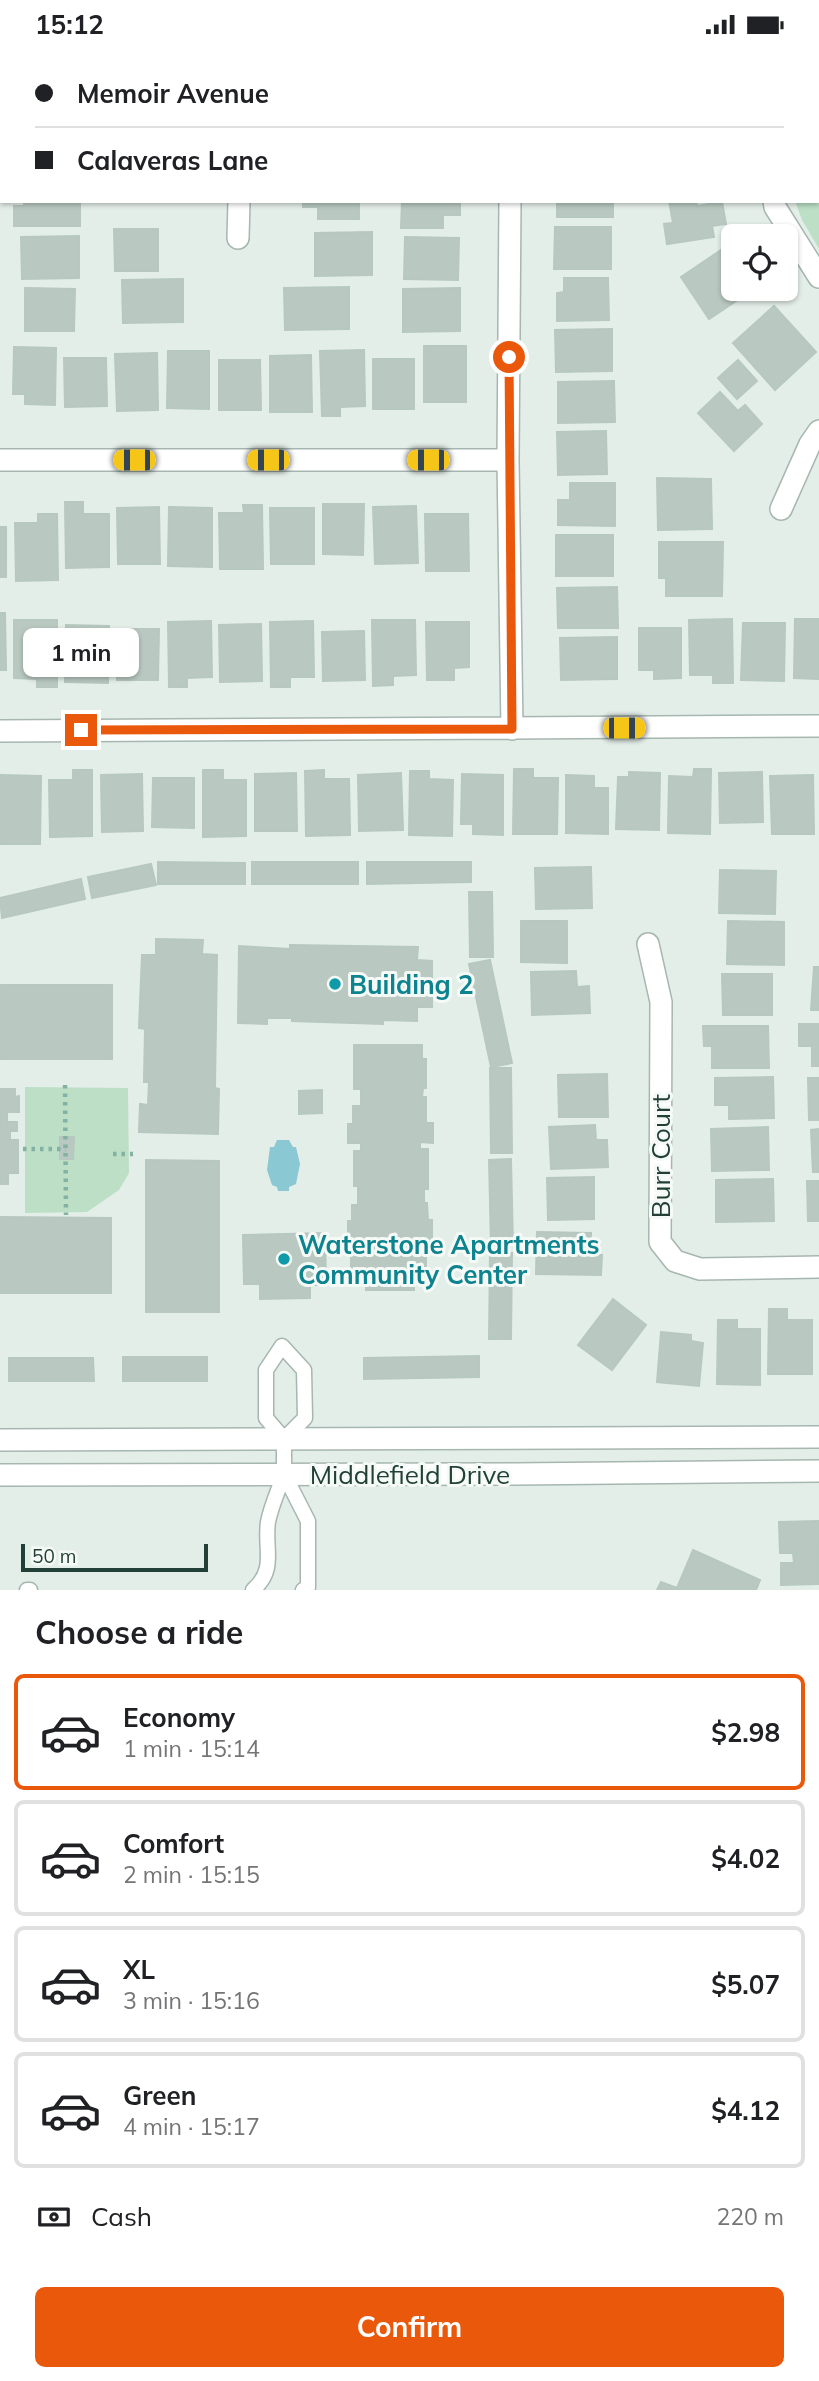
<!DOCTYPE html>
<meta charset="utf-8">
<style>
:root{--surface:#fff;--page:#f2f2f2;--text:#202124;--muted:#757577;--line:#e0e0e0;--accent:#ea580c}
body{margin:0;font-family:Mulish,sans-serif;background:var(--page);color:var(--text);height:100vh;display:flex;flex-direction:column;font-size:26px;white-space:nowrap}
*{box-sizing:border-box;margin:0}
p{font-size:23px;color:var(--muted)}
.icon{flex:none;width:38px;height:38px;fill:none;stroke:currentColor;stroke-width:2;stroke-linecap:round;stroke-linejoin:round}
.map{position:relative;height:1541px;overflow:hidden}
.drawer{display:flex;flex-direction:column;background:var(--surface);flex:1}
.drawer>*{flex:none}
.banner{position:absolute;left:0px;top:0px;width:819px;height:154px;box-shadow:0 2px 5px #0004;display:grid;align-content:center;height:154px;padding:0 35px;background:var(--surface)}
.tools{position:absolute;left:721px;top:175px;display:grid;gap:14px}
.tools a{display:grid;place-items:center;width:77px;height:77px;border-radius:10px;background:var(--surface);box-shadow:0 2px 5px #0004;font-size:35px}
.scale{position:absolute;left:21px;bottom:18px;width:187px;box-sizing:border-box;padding-left:7px;border:4px solid #224038;border-top:0;font-size:19px;line-height:24px;white-space:nowrap;color:#224038;-webkit-text-stroke:5px #f5faf7;paint-order:stroke}
.end{position:absolute;width:32px;height:32px;margin:-16px;border:9px solid #ea580c;background:#fff;box-shadow:0 0 0 4px #fff}
.from{border-radius:50%}
.bubble{position:absolute;height:49px;border-radius:10px;background:var(--surface);box-shadow:0 2px 5px #0004;font-size:23px;font-weight:700;line-height:49px;text-align:center}
.car{position:absolute;width:21px;height:42px;margin:-21px -10px;border-radius:9px;box-shadow:0 0 5px 2px #0007;background:linear-gradient(#f5c518 24%,#345 0 40%,#f5c518 0 76%,#345 0 86%,#f5c518 0)}
.banner b{display:flex;align-items:center;gap:24px;height:66px;font-size:26px}
.banner b+b{border-top:2px solid var(--line)}
.banner i{width:18px;height:18px;background:var(--text)}
ul{padding:0;list-style:none}
li{display:flex;align-items:center;gap:21px;height:116px;margin:0 14px 10px;padding:0 21px;border:4px solid var(--line);border-radius:10px}
li div{flex:1}
li b{display:block;font-size:26px}
li em{font-style:normal;font-weight:700}
li.on{border-color:var(--accent)}
li>.icon{width:63px;height:63px;stroke-width:1.5}
h2{padding:0 35px;font-size:32px;line-height:84px}
.pay{display:flex;align-items:center;gap:18px;height:77px;padding:0 35px;font-size:26px}
.pay p{margin-inline-start:auto}
.action{display:flex;gap:14px;margin-top:auto;padding:14px 35px}
.action a{flex:1;height:80px;border-radius:10px;background:var(--accent);color:#fff;font-size:28px;font-weight:700;line-height:80px;text-align:center}
.status{display:flex;justify-content:space-between;align-items:center;height:49px;padding:0 35px;background:var(--surface);direction:ltr}
.status svg{height:19px;fill:currentColor}
.map>svg:first-child{display:block}
.green{fill:#bcdfc6}
.water{fill:#8ac8d4}
.building{fill:#b9c9c2;stroke:#b6c8c0;stroke-width:2}
.lines{fill:none;stroke-linecap:round;stroke-linejoin:round}
.lane-casing{stroke:#a6b6b0;stroke-width:17}
.street-casing{stroke:#a6b6b0;stroke-width:24}
.path{stroke:#83b2a4;stroke-width:4.5;stroke-dasharray:3.5 5;stroke-linecap:butt}
.lane{stroke:#fff;stroke-width:14}
.street{stroke:#fff;stroke-width:21}
.route{stroke:#ea580c;stroke-width:9}
.culture-dot{fill:#0f9aa8;stroke:#f5faf7;stroke-width:2.5}
.labels{text-anchor:middle;dominant-baseline:central;stroke-width:6;stroke-linejoin:round;paint-order:stroke}
.culture-label{font-size:26px;font-weight:bold;fill:#0d838f;stroke:#f5faf7;text-anchor:start}
.street-label{font-size:26px;fill:#224038;stroke:#f5faf7}
</style>
<div class="status"><b>15:12</b><svg viewBox="0 0 49 12"><path d="M0 12V9h3v3zM5 12V6h3v6zM10 12V3h3v9zM15 12V0h3v12zM26 1h20v11H26zM47 4h2v5h-2z"/></svg></div>
<div class="map">
<svg width="819" height="1541" viewBox="0 0 819 1541">
<rect width="100%" height="100%" fill="#e4eee9"/>
<!-- green -->
<path class="green" d="M775 0H819V200L802 171 795 152H817V2H775Z
M25 1038 128 1039 129 1124 119 1141 87 1163 25 1164Z"/>
<!-- water -->
<path class="water" d="M277 1091H289L293 1098H296L300 1115 296 1135 289 1138V1142H278L277 1138 272 1136 267 1121 270 1098H274Z"/>
<!-- building -->
<path class="building" d="M24 152H80V177H14V157H24Z
M303 152H359V170H318V158H303Z
M402 152H460V166H443V179H401Z
M557 152H613V168H557Z
M669 152H696L697 157 722 153 726 175 712 177 714 188 667 195 664 175 673 174Z
M555 178H611V220H554Z
M114 180H158V222H115Z
M372 183V226L315 227V184Z
M79 187V229L22 230 21 188Z
M405 188 459 189 458 231 404 230Z
M730 195 733 200V240H754L709 270 681 228Z
M564 229H608L609 271 557 272V244L564 243Z
M183 230V273L123 274 122 231Z
M349 238V280L285 281 284 239Z
M25 239 75 240 74 282H25Z
M460 239V282L403 283V240Z
M774 257 816 303 775 341 733 294Z
M612 280V322L556 323 555 281Z
M424 297H466V353H424Z
M14 298 56 299 55 356 25 355V345H13Z
M364 301 365 357 340 358V367H322L320 302Z
M168 302H209V360L167 359Z
M157 304 158 361 117 362 115 305Z
M311 306 312 363H270V307Z
M64 309H106L107 357 65 358Z
M373 310H414V360H373Z
M219 311H260L261 361H219Z
M738 311 757 332 737 350 718 329Z
M614 332 615 373 558 374V333Z
M720 343 738 362 745 356 762 375 734 402 698 364Z
M606 382 607 425 558 426 557 383Z
M657 429 711 430 712 480 658 481Z
M570 434H615V477L558 476V451H570Z
M65 453H83V465H109V518L66 519Z
M323 455H364L363 506 323 505Z
M243 456H262L263 520H220L219 464H244Z
M416 457 418 514 375 515 373 458Z
M159 458 160 515H118L117 459Z
M169 458 212 459V518L168 517Z
M270 459H314V515H271Z
M38 465H57L58 531 16 532 15 474H38Z
M425 465H468L469 522H426Z
M0 478H6V528H0Z
M556 486H613V527H556Z
M659 493H723L722 547H666V529H659Z
M617 538 618 579H558L557 539Z
M0 564H5L6 621H0Z
M732 570 733 634H713V626H690L689 571Z
M795 570H819V630L794 629Z
M14 571H57V638H37V630L14 629Z
M372 571H415L416 626 393 627V636L373 637Z
M211 572 212 628 187 629V638H169L168 573Z
M313 572 314 628H290V638H271L270 573Z
M426 573H469V618L454 619V631H427Z
M743 574H785L784 632 741 631Z
M261 575 262 632 220 633 219 576Z
M66 576 109 577 108 634 65 633Z
M639 579H681V629L654 630V621H639Z
M117 580H159L158 631H117Z
M364 582 365 631 323 632 322 583Z
M617 588V630L561 631 560 589Z
M514 720H533V729H558L557 785H513Z
M694 720H711L710 785 668 784 669 727 693 728Z
M73 721H92V787L50 788 49 731H73Z
M203 721H223V731H246V787L203 788Z
M324 721V730H349L350 786 306 787 305 722Z
M410 722H429V730L453 731 452 787 409 786Z
M629 723 660 724 659 781 616 780 618 728H629Z
M762 723 763 773 720 774 719 724Z
M296 724 297 782H255V725Z
M401 724 403 781 359 782 358 726Z
M142 725 143 782 102 783 101 726Z
M462 725 503 726V786L473 785V775H461Z
M0 726 41 727 40 795H0Z
M566 726 594 727V739H608V785L566 784Z
M813 726 814 785H772L770 727Z
M153 729H194V779L152 778Z
M158 813 245 814V835H158Z
M252 813H358V835H252Z
M367 813H471V833L367 835Z
M151 815 156 836 92 849 88 828Z
M591 818 592 859 536 860 535 819Z
M720 821 776 822 775 865 719 864Z
M81 830 85 850 2 869 0 849Z
M469 843H492L493 908H470Z
M521 872H567V914L521 913Z
M728 872 784 873V916L727 915Z
M156 890 203 891 202 905 217 906 215 1039 219 1040 218 1085 139 1083 140 1055 148 1056 149 1033H144L145 980 139 979 142 906H156Z
M290 896 418 898 417 911 432 912V958H417V972L383 971V975L292 972V969H267V975L238 974 239 897 290 900Z
M490 911 512 1014 491 1018 469 915Z
M814 918H819V961H811Z
M576 922 577 938 589 937 590 964 532 966 531 923Z
M722 925H772V966H723Z
M0 936H112V1010H0Z
M799 975H819V1017H812V997H799Z
M703 977H768L769 1019H712V997H704Z
M354 996H422V1010H426V1039H423L422 1048H426V1074H433V1094L420 1093V1100H428V1140H424V1154H427L428 1171H432V1191H419V1200H426V1226H414V1241H366V1226L351 1227V1198H360V1192H348V1172H352V1156H358V1137H354V1102H361V1094H348V1075H353V1057H361V1040H354Z
M490 1019H511L512 1104H491Z
M607 1025 608 1068H559L558 1026Z
M773 1028 774 1069 729 1070V1056H715V1029Z
M808 1029H819V1071H809Z
M0 1040H15V1048L19 1047V1063H7V1073H17V1082H10V1091H18V1124H8V1135H0Z
M322 1041V1064L299 1065V1042Z
M595 1076 596 1091H607L608 1118 551 1120 549 1078Z
M768 1078 769 1121 712 1122 711 1080Z
M819 1080V1123H813L811 1081Z
M60 1088H74L73 1110H60Z
M511 1110 513 1196H491L489 1111Z
M146 1111 219 1112V1263H146Z
M594 1128V1170L548 1171 547 1129Z
M773 1130 774 1172 716 1173V1131Z
M807 1132H819V1172H808Z
M0 1168 111 1169V1244H0Z
M537 1183 591 1184V1206H602L601 1226 536 1225Z
M325 1184 326 1236H310V1249L260 1250V1235H244L243 1186Z
M490 1203 512 1204 511 1290H489Z
M613 1250 646 1276 612 1321 578 1296Z
M769 1260H787V1271H812V1325H768Z
M718 1271H737V1280H760V1336L717 1335Z
M661 1283 691 1286V1292L703 1294 699 1337 657 1333Z
M479 1307V1328L364 1330V1309Z
M123 1308H207V1332H123Z
M9 1309H93L94 1332H9Z
M819 1472 818 1535 781 1536V1514H794L793 1504H780L779 1473Z
M693 1501 760 1531 756 1541H657L661 1533 677 1539Z"/>
<g class="lines">
<defs>
<path id="lane" d="M284 1390 305 1369 304 1321 282 1297 266 1321V1369L284 1390V1425L308 1472V1538L303 1541
M27 1541H30
M253 1541C277 1520 264 1500 268 1473 271 1457 279 1440 284 1425"/>
<path id="street" d="M240 0V2
M756 0V2
M512 2V0
M510 152 508 411 512 680
M774 152 775 158 819 228
M238 189 239 152
M0 411H508
M781 460 810 395 819 382
M0 682 819 677
M648 895 661 953 660 1193 675 1212 700 1220 819 1218
M0 1391 819 1388
M0 1426 515 1425 819 1422"/>
</defs>
<!-- lane casing -->
<use href="#lane" class="lane-casing"/>
<!-- street casing -->
<use href="#street" class="street-casing"/>
<!-- path -->
<path class="path" d="M65 1036 66 1166
M23 1100H66
M113 1105H133"/>
<!-- lane -->
<use href="#lane" class="lane"/>
<!-- street -->
<use href="#street" class="street"/>
</g>
<g class="lines">
<!-- route -->
<path class="route" d="M81 681 512 680 509 308"/>
</g>
<!-- markers -->
<g class="culture-dot">
<circle cx="335" cy="935" r="7"/>
<circle cx="284" cy="1210" r="7"/>
</g>
<g class="labels">
<!-- culture labels -->
<g class="culture-label">
<text x="349" y="935">Building 2</text>
<text x="298" y="1195">Waterstone Apartments<tspan x="298" dy="30">Community Center</tspan></text>
</g>
<!-- street labels -->
<g class="street-label">
<text transform="translate(660 1107) rotate(-90)">Burr Court</text>
<text x="410" y="1425">Middlefield Drive</text>
</g>
</g>
</svg>
<div class="tools">
<a><svg class="icon" aria-label="locate" viewBox="0 0 24 24"><circle cx="12" cy="12" r="6"/><path d="M12 2v4M12 18v4M2 12h4M18 12h4"/></svg></a>
</div>
<div class="scale">50 m</div>
<i class="end from" style="left:509px;top:308px"></i>
<i class="end" style="left:81px;top:681px"></i>
<div class="bubble" style="left:23px;top:579px;width:116px">1 min</div>
<i class="car" style="left:134px;top:411px;rotate:270deg"></i>
<i class="car" style="left:268px;top:411px;rotate:270deg"></i>
<i class="car" style="left:428px;top:411px;rotate:270deg"></i>
<i class="car" style="left:624px;top:679px;rotate:90deg"></i>
<div class="banner">
<b><i class="from"></i>Memoir Avenue</b>
<b><i></i>Calaveras Lane</b>
</div>
</div>
<section class="drawer">
<h2>Choose a ride</h2>
<ul>
<li class="on"><svg class="icon" aria-label="car" viewBox="0 0 24 24"><path d="M5 17H2v-5l4-1 3-4h7l3 4 3 1v5h-3M9 17h6M6 11h13"/><circle cx="7" cy="17" r="2"/><circle cx="17" cy="17" r="2"/></svg><div><b>Economy</b><p>1 min · 15:14</p></div><em>$2.98</em></li>
<li><svg class="icon" aria-label="car" viewBox="0 0 24 24"><path d="M5 17H2v-5l4-1 3-4h7l3 4 3 1v5h-3M9 17h6M6 11h13"/><circle cx="7" cy="17" r="2"/><circle cx="17" cy="17" r="2"/></svg><div><b>Comfort</b><p>2 min · 15:15</p></div><em>$4.02</em></li>
<li><svg class="icon" aria-label="car" viewBox="0 0 24 24"><path d="M5 17H2v-5l4-1 3-4h7l3 4 3 1v5h-3M9 17h6M6 11h13"/><circle cx="7" cy="17" r="2"/><circle cx="17" cy="17" r="2"/></svg><div><b>XL</b><p>3 min · 15:16</p></div><em>$5.07</em></li>
<li><svg class="icon" aria-label="car" viewBox="0 0 24 24"><path d="M5 17H2v-5l4-1 3-4h7l3 4 3 1v5h-3M9 17h6M6 11h13"/><circle cx="7" cy="17" r="2"/><circle cx="17" cy="17" r="2"/></svg><div><b>Green</b><p>4 min · 15:17</p></div><em>$4.12</em></li>
</ul>
<div class="pay"><svg class="icon" aria-label="cash" viewBox="0 0 24 24"><path d="M3 7h18v10H3z"/><circle cx="12" cy="12" r="2"/></svg>Cash<p>220 m</p></div>
<div class="action"><a>Confirm</a></div>
</section>
